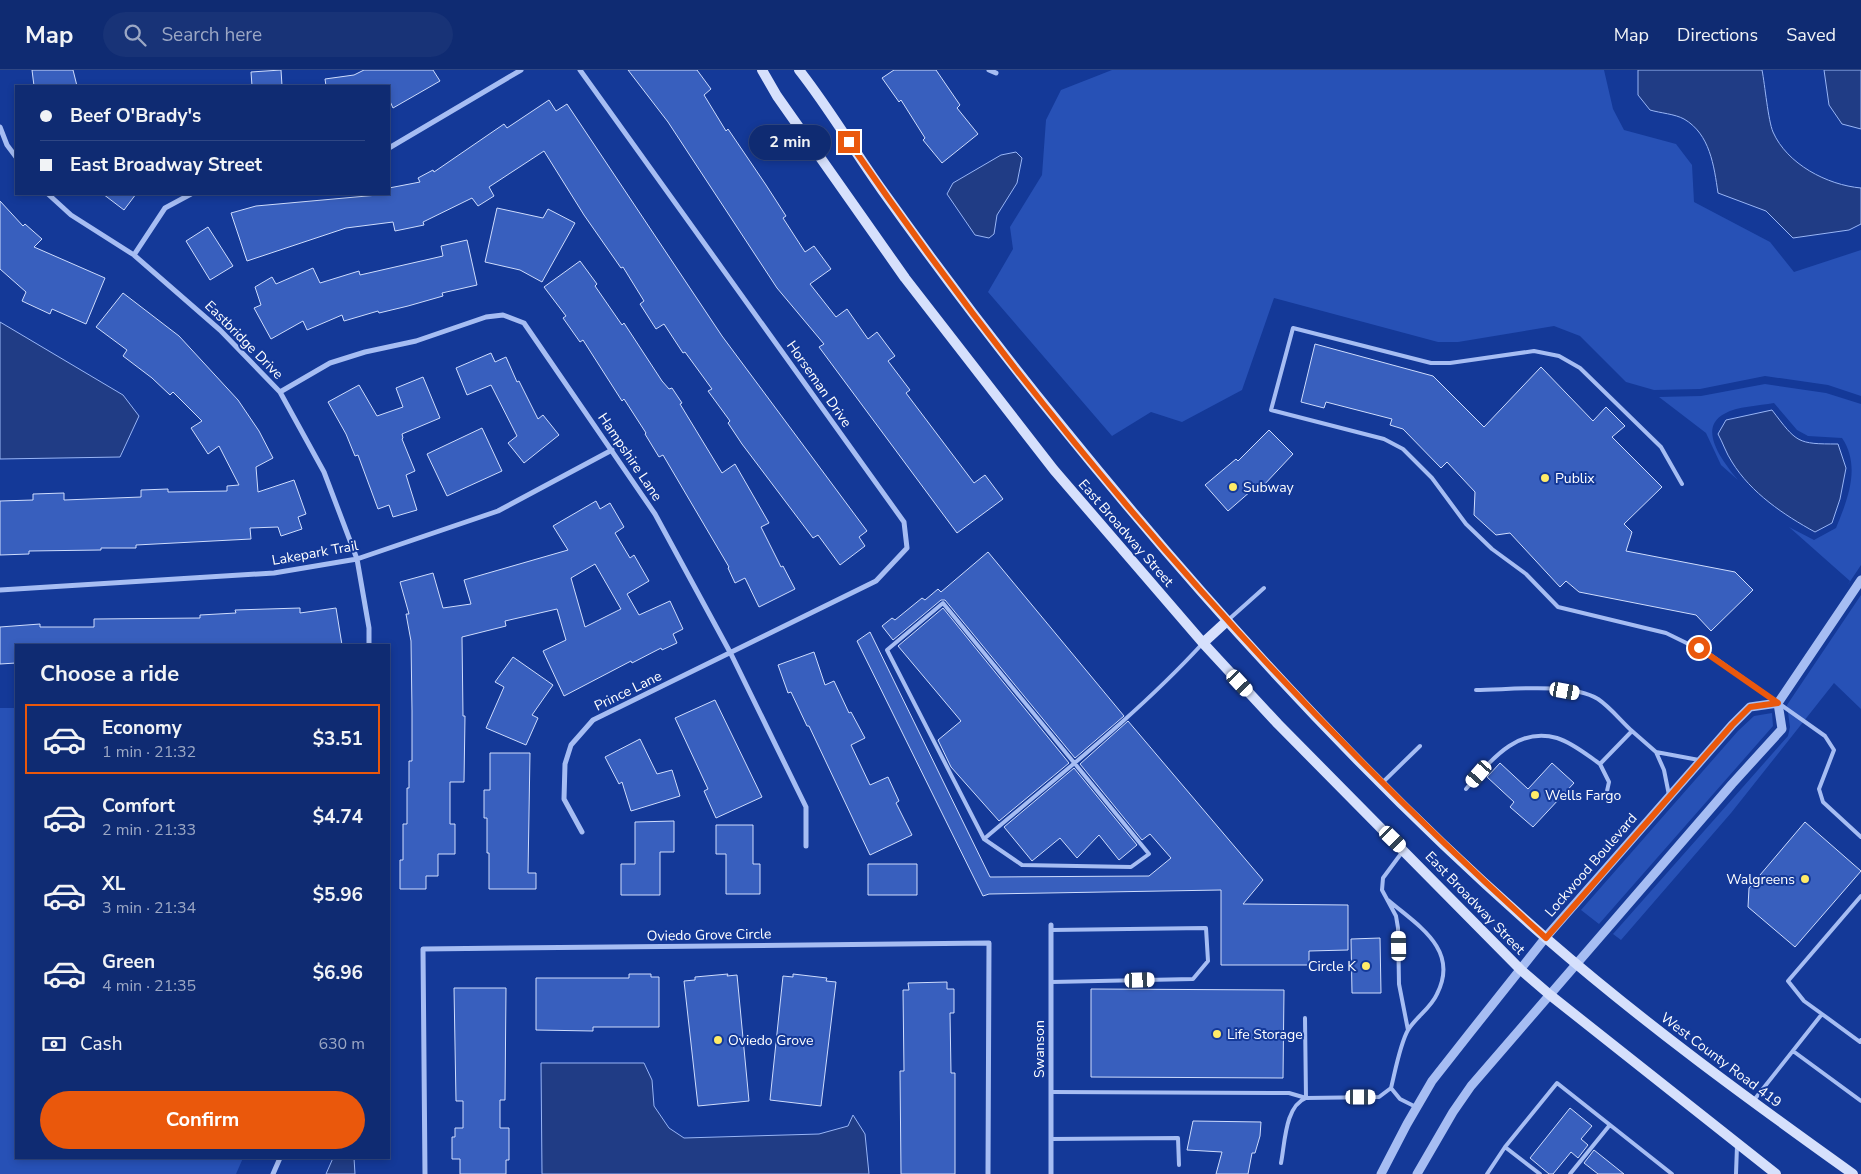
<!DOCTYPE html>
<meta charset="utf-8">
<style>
:root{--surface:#0f2b72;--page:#183377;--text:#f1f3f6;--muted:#9ba7c4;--line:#2f4784;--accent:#ea580c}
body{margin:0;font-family:"Nunito Sans",sans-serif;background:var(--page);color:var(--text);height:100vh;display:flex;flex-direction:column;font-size:19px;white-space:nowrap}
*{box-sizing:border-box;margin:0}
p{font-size:16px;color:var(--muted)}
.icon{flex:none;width:28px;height:28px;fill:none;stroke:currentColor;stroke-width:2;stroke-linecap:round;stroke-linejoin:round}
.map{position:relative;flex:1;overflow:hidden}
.side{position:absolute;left:15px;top:574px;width:375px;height:515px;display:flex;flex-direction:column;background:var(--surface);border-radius:0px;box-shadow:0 2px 8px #0003,0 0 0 1px var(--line)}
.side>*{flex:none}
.guide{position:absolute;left:15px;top:15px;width:375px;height:110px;border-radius:0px;box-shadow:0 2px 8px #0003,0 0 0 1px var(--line);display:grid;align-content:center;height:110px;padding:0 25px;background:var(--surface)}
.end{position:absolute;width:22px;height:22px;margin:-11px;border:6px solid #ea580c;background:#fff;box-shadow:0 0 0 2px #fff}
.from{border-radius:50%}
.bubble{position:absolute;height:35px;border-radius:18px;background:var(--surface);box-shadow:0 2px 8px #0003,0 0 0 1px var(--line);font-size:16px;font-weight:700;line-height:35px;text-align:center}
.car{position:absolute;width:15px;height:30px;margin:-15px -8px;border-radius:6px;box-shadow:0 0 4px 1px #0007;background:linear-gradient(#fff 24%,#345 0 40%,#fff 0 76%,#345 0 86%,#fff 0)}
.guide b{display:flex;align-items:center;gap:18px;height:48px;font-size:19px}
.guide b+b{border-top:1px solid var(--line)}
.guide i{width:12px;height:12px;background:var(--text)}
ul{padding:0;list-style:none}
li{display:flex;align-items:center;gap:15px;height:70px;margin:0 10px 8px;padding:0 15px;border:2px solid transparent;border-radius:0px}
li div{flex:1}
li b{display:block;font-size:19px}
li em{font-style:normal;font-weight:700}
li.current{border-color:var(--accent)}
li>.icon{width:45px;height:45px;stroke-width:1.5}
h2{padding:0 25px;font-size:22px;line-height:60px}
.pay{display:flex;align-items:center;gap:12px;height:55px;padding:0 25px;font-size:19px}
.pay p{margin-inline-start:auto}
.action{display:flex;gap:10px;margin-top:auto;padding:10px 25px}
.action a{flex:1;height:58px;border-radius:30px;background:var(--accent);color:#fff;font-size:20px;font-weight:700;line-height:58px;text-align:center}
header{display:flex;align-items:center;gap:30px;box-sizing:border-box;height:70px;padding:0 25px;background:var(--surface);border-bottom:1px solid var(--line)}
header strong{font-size:24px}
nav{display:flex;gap:28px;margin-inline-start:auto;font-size:18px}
.search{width:350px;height:45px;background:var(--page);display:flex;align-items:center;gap:12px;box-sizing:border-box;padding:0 18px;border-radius:28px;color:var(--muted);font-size:19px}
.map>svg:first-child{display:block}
.green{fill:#2751b6}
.water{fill:#203c85;stroke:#98b5f6}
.building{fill:#385fbe;stroke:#cedcfd;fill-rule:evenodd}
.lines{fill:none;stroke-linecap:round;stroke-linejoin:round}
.service{stroke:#a6bdf3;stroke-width:4}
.minor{stroke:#a6bdf3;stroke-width:5}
.tertiary{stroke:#a6bdf3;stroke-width:9}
.secondary{stroke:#d6e0fc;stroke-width:10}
.route{stroke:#ea580c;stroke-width:6}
.poi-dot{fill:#ffeb68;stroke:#143998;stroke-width:2}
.labels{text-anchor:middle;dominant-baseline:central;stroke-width:4;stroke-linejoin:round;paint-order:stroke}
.street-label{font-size:14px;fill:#fff;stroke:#143998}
.poi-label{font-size:14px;fill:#fff;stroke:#143998;text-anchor:start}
</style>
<header>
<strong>Map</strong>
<div class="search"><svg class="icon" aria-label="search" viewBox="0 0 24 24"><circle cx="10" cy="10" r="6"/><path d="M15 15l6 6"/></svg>Search here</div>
<nav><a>Map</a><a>Directions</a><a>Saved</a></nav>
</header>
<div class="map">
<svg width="1861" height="1104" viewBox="0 0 1861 1104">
<rect width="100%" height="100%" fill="#143998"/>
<!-- green -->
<path class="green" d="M1112 0H1604L1613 39 1624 60 1676 74 1692 95 1694 132 1770 172 1794 202 1861 180V326L1828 315 1765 306 1700 319 1654 320 1626 312 1580 266 1554 256 1458 272H1438L1274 228 1242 320 1182 352 1151 342 1112 366 988 222 1013 179 1010 157 1042 105 1046 50 1061 20Z
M1765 314 1826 323 1861 334V495L1847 516 1850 511 1789 457 1814 470 1836 458C1848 429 1861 396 1842 368L1808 366 1797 360 1774 333C1759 336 1737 336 1724 344 1696 359 1725 394 1738 410L1721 395 1706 363 1659 327 1701 326Z
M1861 525V639L1834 613 1731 743 1621 870 1613 864 1788 666 1790 657 1787 635Z
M0 638H16V1088H243L236 1104H0Z
M1772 643 1773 656 1599 854 1581 840 1738 661 1754 646Z"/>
<!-- water -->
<path class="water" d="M1638 0H1762C1765 15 1768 50 1773 62 1787 94 1827 115 1861 118V154L1849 160 1793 168 1766 141 1718 123C1714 96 1710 64 1684 49 1675 44 1660 43 1650 40L1638 25Z
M1824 0H1861V59L1842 54 1829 35Z
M1016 82 1022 88 1017 113 997 145 994 164 989 168 975 165 947 124 953 113 1001 85Z
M0 252 123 325 139 346 120 387 0 389Z
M1772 340C1797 373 1797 374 1838 374L1846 398 1840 429 1832 453 1815 462C1784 445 1751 423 1732 392 1726 383 1723 373 1718 364L1726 350Z
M541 993H644L652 1010 654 1036 669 1058 684 1068 819 1064 848 1056 853 1045 865 1064 869 1104H542Z
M333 1088H354L355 1104H326Z"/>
<!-- building -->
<path class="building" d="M32 0H73L77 16H34Z
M281 0 282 16H252L251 2Z
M364 0H433L440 11 393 38 389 29V16H326L325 9 354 5Z
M628 0H697L711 19 704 25 726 61 728 59 766 115 786 146 783 148 805 182 814 176 831 199 810 214 836 247 847 239 868 269 877 262 895 286 888 291 910 320 906 323 974 413 985 405 1003 429 957 463 819 277 824 274 777 218 668 52Z
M894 0H936L960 35 957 38 978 64 942 93 923 70 925 68 901 30 899 32 882 8Z
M549 30 556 41 567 34 722 266 867 461 859 467 865 476 840 495 818 465 813 468 742 374 728 353 730 351 708 321 712 319 685 282 683 283 664 254 656 259 640 234 644 231 623 197 621 198 584 145 544 81 489 117 494 126 478 136 472 128 423 152 424 155 395 161 393 152 346 158 247 191 231 143 256 136 389 124V118L420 112 418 108 433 100 434 102 504 54 507 58Z
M103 124H136L124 140Z
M0 131 23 156 25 154 42 169 34 177 105 208 86 254 52 239 50 244 22 231 26 222 0 199Z
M497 138 543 148 548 139 575 153 542 212 520 200 485 192Z
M208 157 233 196 210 210 186 171Z
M467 170 477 215 442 223 443 226 408 236 379 243 378 241 344 251 342 245 307 260 303 251 271 269 254 238 261 235 255 217 272 207 276 214 313 198 320 213 359 201 360 205 443 186 441 176Z
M580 191 597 214 595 216 622 255 624 253 662 311 669 319 672 318 682 333 680 334 722 403 735 394 769 453 761 457 781 497 783 496 795 519 759 537 745 508 735 513 728 498 729 497 663 385 659 387 645 364 646 363 624 329 622 331 583 270 580 272 563 248 566 246 544 217Z
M123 223 179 266 238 330 259 361 273 388 256 397 258 422 294 410 306 444 298 447 302 459 281 466 278 457 250 458 251 469 136 475V478H101V480L29 481V484L0 485V431L33 430V424L64 423V430L141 427V420L168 419V422L227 421V416L239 415 219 376 208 384 191 358 202 351 173 322 170 325 152 308 123 286 127 280 96 257Z
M1315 274 1433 306 1484 357 1541 297 1593 351 1606 337 1625 356 1612 367 1662 417 1624 454 1632 462 1626 481 1735 502 1753 520 1711 561 1696 545 1579 522 1566 511 1560 517 1510 463 1496 465 1474 445 1475 422 1447 392 1441 398 1403 359 1390 355 1392 349 1326 332 1324 338 1301 332Z
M491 283 495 292 506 287 517 312 519 311 538 349 543 345 559 365 524 393 508 373 517 366 491 315 467 325 456 298Z
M423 307 440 348 402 364 403 368 402 369 415 401 406 405 417 440 393 447 389 435 378 439 358 385 355 386 346 364 328 332 359 315 377 346 403 337 396 318Z
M482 358 502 401 447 426 427 384Z
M1269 360 1293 384 1262 417 1259 414 1228 441 1205 415 1236 389 1238 391Z
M596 431 600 439 610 433 624 457 615 463 630 488 634 485 649 511 627 524 639 545 670 531 683 559 673 564 677 573 662 580 661 578 632 593 631 591 564 626 543 581 566 570 557 539 505 551 506 556 462 567 463 646H465L464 712H450V754H455V784H438V806H426V819H400V790H403V754H407V718H409V691H412V641L411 571 406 544H409L400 512 433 503 443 538 471 534 464 510 568 480 553 456ZM595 494 621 539 585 557 571 508Z
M988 482 1124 646 1075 688 945 530H941L893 570 882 556 892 548 895 550 922 528 925 530 938 519 941 522Z
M300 538V543L336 538 342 575H16V593L0 594V557L40 554V557H94V549L200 548V545L236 543 235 540Z
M943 538 1069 693 999 751 951 697 938 670 961 651 898 576Z
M870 562 990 807 1149 806 1171 788 1150 764 1142 770 1080 694 1128 651 1263 810 1243 834 1348 835V880L1309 881V895H1221V820L989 824 983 826 857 571Z
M814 582 825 615 834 611 849 643 851 642 865 668 851 675 870 715 888 707 899 731 896 733 912 765 870 785 809 656H807L791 622 788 623 778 595Z
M513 587 553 615 532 645 538 648 526 675 486 658 504 617 495 612Z
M715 630 762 727 716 748 704 721 708 719 675 648Z
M640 669 657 704 672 700 680 726 631 741 622 712 619 714 605 687Z
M490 683H530L528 803H536V819H489V783H487V748H484V720H490Z
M1500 693 1528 719 1552 693 1574 713 1533 757 1510 737 1514 732 1487 707Z
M1074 698 1137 775 1119 790 1099 765 1077 788 1060 768 1032 791 1004 757Z
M674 751V782H660V825H621V794H635V752Z
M1805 752 1861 801 1795 877 1748 837 1749 818Z
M716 755H753V794H760V824H726V784H716Z
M868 794H917V825H868Z
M1380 868 1381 923H1352L1351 869Z
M629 904H651V907H659V957H593V961L536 960V908H629Z
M728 904 727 906 737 905 749 1031 698 1036 684 911 695 910V907Z
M793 904 827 908 826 911 836 912 821 1036 770 1030 783 906 793 907Z
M947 912V919H954V943H950L951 1003H955V1104H901L900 1001H904L903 920H909L908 913Z
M454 918H506L505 1030H500V1058H509V1090H506V1104H460V1089H452V1067H455V1058H463V1031H456Z
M1091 919 1284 920 1283 1008 1091 1007Z
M1570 1038 1592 1056 1581 1069 1588 1075 1578 1088 1571 1082 1553 1104H1549L1530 1088Z
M1193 1051 1261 1052 1260 1066 1255 1083H1252L1248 1104H1216L1222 1082 1187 1080Z
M1594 1080 1624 1104H1598L1584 1093Z"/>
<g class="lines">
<!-- service -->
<path class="service" d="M1682 414 1661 377 1580 298 1559 286 1534 281 1450 293H1431L1293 258 1271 340 1384 369 1403 379 1432 408 1466 454 1492 479 1526 504 1558 537 1666 563 1709 584 1825 666 1834 680 1819 719 1823 732 1861 767
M1227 551 1264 518
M1476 620C1509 620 1569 612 1598 629 1610 637 1621 651 1632 661
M1382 713 1420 676
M1466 719C1490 692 1516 656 1557 668 1573 673 1587 685 1600 694
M1607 721 1609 712 1600 694 1632 661 1656 682
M1669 725 1664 700 1656 682 1699 690
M984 769 1022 795 1131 797 1149 784 943 533 887 580 984 769C1058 706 1137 645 1203 573
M1403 781 1383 808 1382 820 1396 846 1398 858 1399 914 1408 960
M1051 860 1206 858 1208 891 1193 909 1051 912
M1822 944 1860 972 1861 970
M1305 948 1306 1028
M1793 981 1861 1031
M1391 1018 1400 1029 1416 1037
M1051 1022 1289 1023 1306 1028 1379 1027 1391 1018C1395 1002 1400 974 1408 960 1416 947 1431 938 1437 924 1460 879 1417 855 1388 830
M1754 1030 1822 944 1804 931 1788 911 1861 826
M1051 1069 1178 1068 1179 1095
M1505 1077 1540 1104
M1281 1093C1285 1073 1285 1036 1306 1028
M1487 1104 1505 1077 1557 1013 1672 1104
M1570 1104 1609 1056
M1736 1104 1737 1076"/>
<!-- minor -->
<path class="minor" d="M580 0 904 452 907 478 876 511 593 650 571 675 565 694 564 729 582 762
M989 0 996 3
M0 57 7 75 16 87
M389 78 521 0
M48 124 71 145 134 185 220 260 280 322 324 402 357 489 369 558V575
M134 185 165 138 191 124
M280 322 330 293 365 282 416 271 486 247 503 245 524 253 655 444 731 584 806 737V776
M0 520 274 503 357 489 498 441 612 380
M273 1104 280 1088
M425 1104 423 879 989 873 988 1104
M1051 1104V855"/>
<!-- tertiary -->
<path class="tertiary" d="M1381 1104 1407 1054 1432 1011 1469 964 1546 867 1732 655 1750 637 1778 633
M1417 1104 1453 1042 1471 1016 1732 714 1782 659 1778 633 1861 510"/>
<!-- secondary -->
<path class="secondary" d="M762 0 777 26 905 208 1054 400 1203 573 1278 654 1521 900 1550 925 1776 1104
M799 0C829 38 854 81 882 120 939 200 998 278 1060 354 1208 537 1369 714 1547 869 1645 954 1748 1029 1853 1104
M1203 573 1227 551"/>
</g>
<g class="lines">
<!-- route -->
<path class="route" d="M849 72C1049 363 1284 631 1546 868L1732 655 1750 637 1778 633 1699 578"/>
</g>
<!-- markers -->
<g class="poi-dot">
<circle cx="1545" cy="408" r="5"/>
<circle cx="1233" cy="417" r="5"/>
<circle cx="1535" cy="725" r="5"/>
<circle cx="1805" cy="809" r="5"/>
<circle cx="1366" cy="896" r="5"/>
<circle cx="1217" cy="964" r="5"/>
<circle cx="718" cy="970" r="5"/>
</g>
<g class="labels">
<!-- street labels -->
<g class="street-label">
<text transform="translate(244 270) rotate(45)">Eastbridge Drive</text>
<text transform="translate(819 314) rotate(55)">Horseman Drive</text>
<text transform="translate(630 387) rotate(56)">Hampshire Lane</text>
<text transform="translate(1126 463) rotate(49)">East Broadway Street</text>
<text transform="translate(315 483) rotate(-10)">Lakepark Trail</text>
<text transform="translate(628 621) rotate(-26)">Prince Lane</text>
<text transform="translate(1591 795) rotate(-49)">Lockwood Boulevard</text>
<text transform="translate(1475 833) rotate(46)">East Broadway Street</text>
<text transform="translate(709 865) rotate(-1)">Oviedo Grove Circle</text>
<text transform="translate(1039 979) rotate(-90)">Swanson</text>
<text transform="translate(1721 990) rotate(37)">West County Road 419</text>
</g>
<!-- poi labels -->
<g class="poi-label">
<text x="1555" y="408">Publix</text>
<text x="1243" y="417">Subway</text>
<text x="1545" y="725">Wells Fargo</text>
<text x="1795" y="809" text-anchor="end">Walgreens</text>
<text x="1356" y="896" text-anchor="end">Circle K</text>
<text x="1227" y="964">Life Storage</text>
<text x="728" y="970">Oviedo Grove</text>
</g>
</g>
</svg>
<i class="end from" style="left:1699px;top:578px"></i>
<i class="end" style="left:849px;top:72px"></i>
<div class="bubble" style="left:749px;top:55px;width:82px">2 min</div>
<i class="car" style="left:1240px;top:613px;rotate:137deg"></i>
<i class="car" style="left:1565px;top:621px;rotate:100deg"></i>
<i class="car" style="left:1479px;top:704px;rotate:221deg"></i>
<i class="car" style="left:1393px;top:769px;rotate:134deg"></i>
<i class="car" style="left:1399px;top:876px;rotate:359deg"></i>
<i class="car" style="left:1140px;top:910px;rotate:88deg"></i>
<i class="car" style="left:1361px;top:1027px;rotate:90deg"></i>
<div class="guide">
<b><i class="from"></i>Beef O'Brady's</b>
<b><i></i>East Broadway Street</b>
</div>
<section class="side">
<h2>Choose a ride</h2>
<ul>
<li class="current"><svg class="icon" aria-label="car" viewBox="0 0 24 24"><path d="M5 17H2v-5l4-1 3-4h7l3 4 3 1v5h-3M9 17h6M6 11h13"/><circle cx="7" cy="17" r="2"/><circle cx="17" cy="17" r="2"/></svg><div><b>Economy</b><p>1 min · 21:32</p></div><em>$3.51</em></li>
<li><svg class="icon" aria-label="car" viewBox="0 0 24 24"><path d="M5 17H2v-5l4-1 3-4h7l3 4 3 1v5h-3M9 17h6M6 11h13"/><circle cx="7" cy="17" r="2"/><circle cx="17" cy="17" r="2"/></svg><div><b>Comfort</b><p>2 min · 21:33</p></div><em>$4.74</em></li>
<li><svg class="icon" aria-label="car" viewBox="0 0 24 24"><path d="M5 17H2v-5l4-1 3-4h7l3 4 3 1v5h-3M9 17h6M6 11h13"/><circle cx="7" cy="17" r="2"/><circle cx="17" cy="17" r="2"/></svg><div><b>XL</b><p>3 min · 21:34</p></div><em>$5.96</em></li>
<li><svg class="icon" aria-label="car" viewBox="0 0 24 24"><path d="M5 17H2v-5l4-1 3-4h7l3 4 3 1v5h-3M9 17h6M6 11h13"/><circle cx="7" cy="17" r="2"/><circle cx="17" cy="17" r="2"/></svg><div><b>Green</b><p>4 min · 21:35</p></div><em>$6.96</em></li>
</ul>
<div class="pay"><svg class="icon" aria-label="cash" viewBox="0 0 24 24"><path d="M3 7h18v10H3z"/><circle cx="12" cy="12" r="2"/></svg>Cash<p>630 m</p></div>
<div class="action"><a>Confirm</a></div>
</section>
</div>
